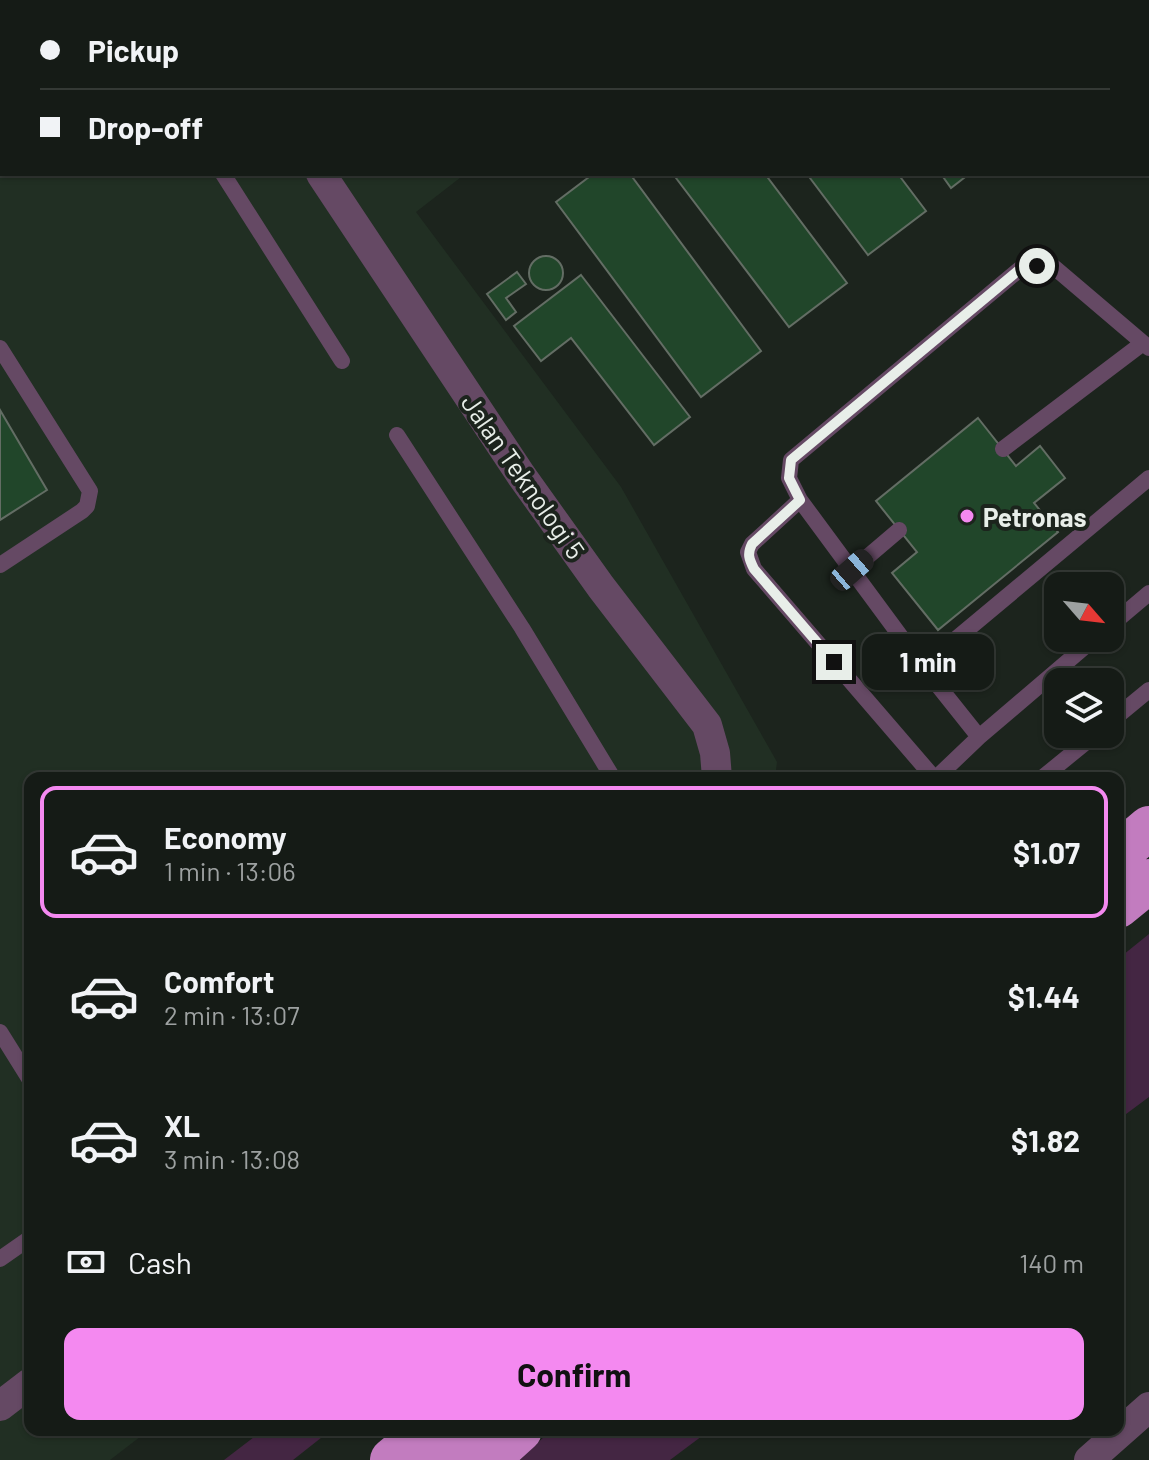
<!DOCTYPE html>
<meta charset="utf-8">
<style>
:root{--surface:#151b16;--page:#222823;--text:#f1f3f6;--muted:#9da1a1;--line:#343935;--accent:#f489f0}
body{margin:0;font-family:Barlow,sans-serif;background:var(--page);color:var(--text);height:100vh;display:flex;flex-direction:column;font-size:30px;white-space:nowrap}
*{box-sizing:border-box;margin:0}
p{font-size:26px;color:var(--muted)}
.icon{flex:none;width:44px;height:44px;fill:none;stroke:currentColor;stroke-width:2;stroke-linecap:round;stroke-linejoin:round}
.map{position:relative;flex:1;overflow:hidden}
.side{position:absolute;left:24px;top:772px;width:1100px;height:664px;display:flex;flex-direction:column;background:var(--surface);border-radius:16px;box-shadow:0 2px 6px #0004,0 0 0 2px var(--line)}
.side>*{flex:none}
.hud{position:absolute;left:0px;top:0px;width:1150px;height:176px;box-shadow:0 2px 6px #0004,0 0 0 2px var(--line);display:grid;align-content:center;height:176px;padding:0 40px;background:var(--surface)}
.needle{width:52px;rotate:118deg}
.buttons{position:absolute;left:1044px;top:572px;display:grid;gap:16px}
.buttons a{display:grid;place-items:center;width:80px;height:80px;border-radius:16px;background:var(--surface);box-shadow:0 2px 6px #0004,0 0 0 2px var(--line);font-size:40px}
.end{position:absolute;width:36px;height:36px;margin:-18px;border:10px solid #e8eee9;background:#111;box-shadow:0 0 0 4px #111}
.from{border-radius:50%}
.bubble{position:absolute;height:56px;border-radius:16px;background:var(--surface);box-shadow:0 2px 6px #0004,0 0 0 2px var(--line);font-size:26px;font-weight:700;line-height:56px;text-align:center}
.car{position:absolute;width:24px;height:48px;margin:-24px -12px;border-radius:10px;box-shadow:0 0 6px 2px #0007;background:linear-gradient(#222 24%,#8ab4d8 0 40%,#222 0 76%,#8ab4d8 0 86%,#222 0)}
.hud b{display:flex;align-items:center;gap:28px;height:76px;font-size:30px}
.hud b+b{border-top:2px solid var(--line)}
.hud i{width:20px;height:20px;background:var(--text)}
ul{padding:14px 0 0;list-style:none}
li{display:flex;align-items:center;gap:24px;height:132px;margin:0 16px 12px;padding:0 24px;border:4px solid transparent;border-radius:16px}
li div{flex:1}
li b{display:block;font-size:30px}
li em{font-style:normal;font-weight:700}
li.current{border-color:var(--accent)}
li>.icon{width:72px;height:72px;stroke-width:1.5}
.pay{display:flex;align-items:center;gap:20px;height:88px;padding:0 40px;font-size:30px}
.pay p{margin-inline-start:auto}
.action{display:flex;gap:16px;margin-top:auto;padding:16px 40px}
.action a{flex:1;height:92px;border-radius:16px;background:var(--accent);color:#111;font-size:32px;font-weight:700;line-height:92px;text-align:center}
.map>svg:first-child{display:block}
.built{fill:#212f23}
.green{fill:#442643}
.building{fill:#21462a;stroke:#636d64;stroke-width:2}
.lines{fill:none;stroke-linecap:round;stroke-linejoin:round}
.service{stroke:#654964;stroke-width:16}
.minor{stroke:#654964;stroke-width:30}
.motorway{stroke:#c27cbf;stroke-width:44}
.route{stroke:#e8eee9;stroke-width:10}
.poi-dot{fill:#f489f0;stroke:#1c241d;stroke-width:3}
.labels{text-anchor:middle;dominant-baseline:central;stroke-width:8;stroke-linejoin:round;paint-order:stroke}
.street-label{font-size:26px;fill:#e8eee9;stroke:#1c241d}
.poi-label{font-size:26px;font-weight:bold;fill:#e8eee9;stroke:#1c241d;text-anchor:start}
</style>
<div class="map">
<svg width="1149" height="1460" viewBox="0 0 1149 1460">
<rect width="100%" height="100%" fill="#1c241d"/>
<!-- built -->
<path class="built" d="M0 0H695L2 2V174H465L416 212 621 487 777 762 775 778H30V1430H149L110 1460H0Z"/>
<!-- green -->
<path class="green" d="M1149 934V1097L1118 1120V959Z
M263 1430H331L293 1460H224Z
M551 1430H710L670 1460H520Z"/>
<!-- building -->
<path class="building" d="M809 0H903L905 2H811Z
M949 0H1040L1041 2H950Z
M593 174H630L761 351 701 397 556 202Z
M673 174H765L847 283 789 327Z
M807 174H898L926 211 868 255Z
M941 174H969L951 188Z
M529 273a17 17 0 1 1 34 0a17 17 0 1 1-34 0Z
M517 272 526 284 506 298 516 312 506 320 487 294Z
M581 275 690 417 654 445 571 338 541 361 514 326Z
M0 410 47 490 0 520Z
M978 418 1016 466 1040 446 1065 478 1034 503 1058 532 938 630 892 573 917 552 876 501Z"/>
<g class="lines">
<!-- service -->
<path class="service" d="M338 0 339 2
M223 174 342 361
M0 348 90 491 87 506 82 511 0 565
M397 435 522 628 613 778
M1003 449 1143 343
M800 500 752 544 748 552 754 569 934 778
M852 570 899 530
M1110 626 1149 593
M924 668 800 500 789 478 791 460 1020 269 1037 266 1055 268 1149 348
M1110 722 1149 690
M979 737 924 668 932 659 1149 478
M936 778 979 737 1095 638
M1042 778 1096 734
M0 1032 30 1080
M0 1259 30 1238"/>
<!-- minor -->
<path class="minor" d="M205 0 206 2
M321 174 521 475 601 587 707 725 715 753 717 778
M0 1406 30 1383
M1089 1460 1149 1407"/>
<!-- motorway -->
<path class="motorway" d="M1118 854 1149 828
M1118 906 1149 881
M392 1460 428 1430
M447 1460 482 1430
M487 1460 520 1430"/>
</g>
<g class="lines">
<!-- route -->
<path class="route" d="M834 662 754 569C749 559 747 554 752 544L800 500 789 478 791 460 1020 269 1037 266"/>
</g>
<!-- markers -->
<circle class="poi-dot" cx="967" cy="516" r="8"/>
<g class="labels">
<!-- street labels -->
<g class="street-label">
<text transform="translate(524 476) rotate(55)">Jalan Teknologi 5</text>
</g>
<!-- poi labels -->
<g class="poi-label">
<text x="983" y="516">Petronas</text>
</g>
</g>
</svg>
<div class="buttons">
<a><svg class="needle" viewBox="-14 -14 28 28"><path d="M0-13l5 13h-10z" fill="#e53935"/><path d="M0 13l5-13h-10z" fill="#9da1a1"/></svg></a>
<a><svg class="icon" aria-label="layers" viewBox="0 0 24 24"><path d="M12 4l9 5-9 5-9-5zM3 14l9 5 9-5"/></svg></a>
</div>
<i class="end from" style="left:1037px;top:266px"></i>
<i class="end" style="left:834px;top:662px"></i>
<div class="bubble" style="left:862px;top:634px;width:132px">1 min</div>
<i class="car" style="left:852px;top:570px;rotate:49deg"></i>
<div class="hud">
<b><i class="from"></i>Pickup</b>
<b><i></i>Drop-off</b>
</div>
<section class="side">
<ul>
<li class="current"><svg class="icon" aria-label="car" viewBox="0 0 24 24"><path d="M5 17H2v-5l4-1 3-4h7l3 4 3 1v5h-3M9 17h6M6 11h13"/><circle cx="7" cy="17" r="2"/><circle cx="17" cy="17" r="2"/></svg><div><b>Economy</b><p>1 min · 13:06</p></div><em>$1.07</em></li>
<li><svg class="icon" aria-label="car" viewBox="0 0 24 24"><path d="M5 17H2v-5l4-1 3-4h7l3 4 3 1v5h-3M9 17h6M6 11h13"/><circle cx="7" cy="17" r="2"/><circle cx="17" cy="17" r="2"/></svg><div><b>Comfort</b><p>2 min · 13:07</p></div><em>$1.44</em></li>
<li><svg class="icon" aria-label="car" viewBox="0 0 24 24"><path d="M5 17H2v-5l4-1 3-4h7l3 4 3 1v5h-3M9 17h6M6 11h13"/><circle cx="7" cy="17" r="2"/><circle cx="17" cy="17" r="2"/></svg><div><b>XL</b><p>3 min · 13:08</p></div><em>$1.82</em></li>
</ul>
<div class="pay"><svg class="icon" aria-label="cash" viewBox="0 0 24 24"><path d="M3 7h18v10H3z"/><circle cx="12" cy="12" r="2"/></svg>Cash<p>140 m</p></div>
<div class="action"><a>Confirm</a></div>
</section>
</div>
